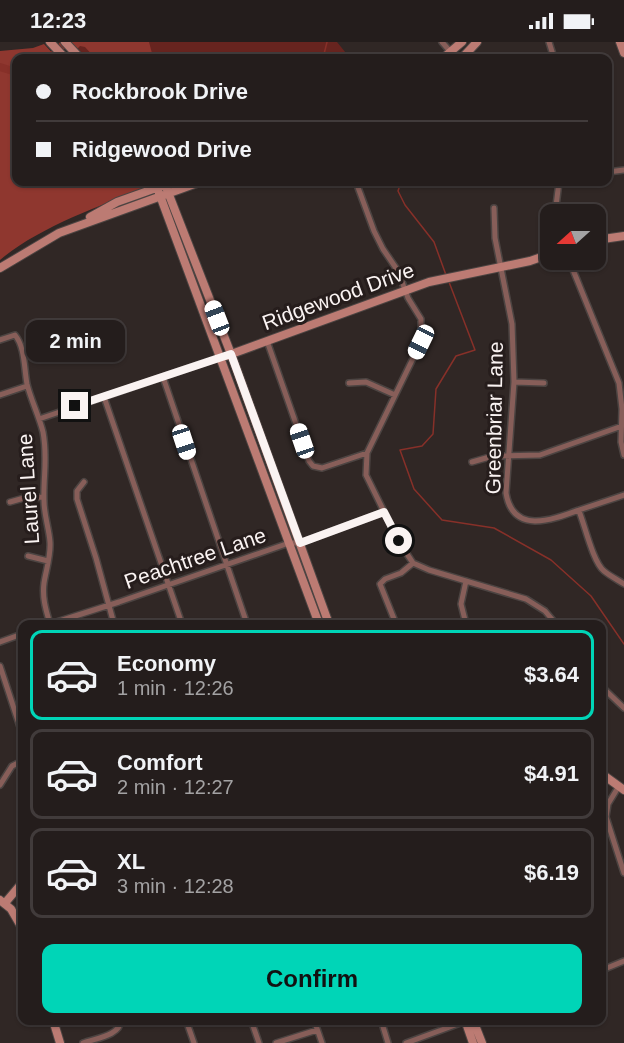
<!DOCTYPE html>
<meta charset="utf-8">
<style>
:root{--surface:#241d1c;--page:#302a29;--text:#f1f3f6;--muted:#a3a2a3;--line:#413b3b;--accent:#00d5b7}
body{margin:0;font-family:Helvetica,sans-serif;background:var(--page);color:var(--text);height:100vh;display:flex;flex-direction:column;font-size:22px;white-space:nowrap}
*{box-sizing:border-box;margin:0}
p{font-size:20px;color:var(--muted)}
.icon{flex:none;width:33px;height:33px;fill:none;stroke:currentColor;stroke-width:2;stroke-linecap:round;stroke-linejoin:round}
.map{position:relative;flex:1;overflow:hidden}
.details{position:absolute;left:18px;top:578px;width:588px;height:405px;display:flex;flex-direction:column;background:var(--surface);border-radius:12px;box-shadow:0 2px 4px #0004,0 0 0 2px var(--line)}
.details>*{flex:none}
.top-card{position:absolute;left:12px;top:12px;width:600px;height:132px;border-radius:12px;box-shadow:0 2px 4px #0004,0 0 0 2px var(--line);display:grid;align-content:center;height:132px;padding:0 24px;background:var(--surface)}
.needle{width:39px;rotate:249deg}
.tools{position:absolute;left:540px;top:162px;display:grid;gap:12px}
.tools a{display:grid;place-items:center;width:66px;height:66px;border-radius:12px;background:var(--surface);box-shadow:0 2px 4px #0004,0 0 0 2px var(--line);font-size:30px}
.end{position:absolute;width:27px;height:27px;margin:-14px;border:8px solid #faf3f2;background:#111;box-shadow:0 0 0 3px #111}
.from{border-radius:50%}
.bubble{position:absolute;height:42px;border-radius:12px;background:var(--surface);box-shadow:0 2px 4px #0004,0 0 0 2px var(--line);font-size:20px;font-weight:600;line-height:42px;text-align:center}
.car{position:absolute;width:18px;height:36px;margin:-18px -9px;border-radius:8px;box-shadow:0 0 4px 2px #0007;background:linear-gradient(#fff 24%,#345 0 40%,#fff 0 76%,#345 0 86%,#fff 0)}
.top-card b{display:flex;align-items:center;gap:21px;height:57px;font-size:22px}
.top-card b+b{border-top:2px solid var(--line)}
.top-card i{width:15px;height:15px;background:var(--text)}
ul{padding:10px 0 0;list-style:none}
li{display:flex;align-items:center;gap:18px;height:90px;margin:0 12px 9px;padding:0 12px;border:3px solid var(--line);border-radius:12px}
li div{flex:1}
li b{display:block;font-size:22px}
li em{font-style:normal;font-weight:600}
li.current{border-color:var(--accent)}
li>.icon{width:54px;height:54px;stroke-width:1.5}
.action{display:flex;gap:12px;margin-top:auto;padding:12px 24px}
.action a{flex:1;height:69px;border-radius:12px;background:var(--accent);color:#111;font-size:24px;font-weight:600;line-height:69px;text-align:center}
.status{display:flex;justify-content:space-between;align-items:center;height:42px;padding:0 30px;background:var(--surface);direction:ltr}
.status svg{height:16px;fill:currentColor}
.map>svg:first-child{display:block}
.green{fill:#67241f}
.forest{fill:#8f372f}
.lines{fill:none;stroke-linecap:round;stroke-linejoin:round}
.stream{stroke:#873029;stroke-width:1.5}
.river{stroke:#873029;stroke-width:8}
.street-casing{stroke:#4c4442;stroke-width:8}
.secondary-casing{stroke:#4c4442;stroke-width:10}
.street{stroke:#875e59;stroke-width:5}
.secondary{stroke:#bc7b73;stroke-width:8}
.route{stroke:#faf3f2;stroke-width:8}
.labels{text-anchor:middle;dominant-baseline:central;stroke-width:6;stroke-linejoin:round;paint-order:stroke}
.street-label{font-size:21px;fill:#faf3f2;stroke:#261d1c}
</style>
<div class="status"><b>12:23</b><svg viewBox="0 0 49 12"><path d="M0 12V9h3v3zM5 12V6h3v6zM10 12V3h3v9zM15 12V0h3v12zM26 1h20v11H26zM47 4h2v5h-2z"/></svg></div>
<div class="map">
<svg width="624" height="1001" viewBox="0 0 624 1001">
<rect width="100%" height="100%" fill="#302725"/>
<!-- green -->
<path class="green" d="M71 0H337L350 16H86Z"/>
<!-- forest -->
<path class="forest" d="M71 0H149L153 15 148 16 145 13 140 16H95L85 5 80 4 77 7Z
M44 2 57 16H16V140H140L145 147C100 163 36 187 0 218V9L33 6Z"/>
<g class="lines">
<!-- stream -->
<path class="stream" d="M323 16 327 0
M401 140 398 149 405 163 434 200 446 233
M449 240 475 308 456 314 436 347 433 392 422 404 400 408 414 447 442 478 494 486 551 518 591 554 624 602"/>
<!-- river -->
<path class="river" d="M50 16 66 0
M0 25 16 30"/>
<defs>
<path id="street" d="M442 0 456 16
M549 0 554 16
M608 130 624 128
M356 140 374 189 383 207 398 229 408 256 421 277V300L367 411 366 433 399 500 413 521 429 528 526 557 545 569 556 582
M494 166 495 196 512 282 514 340 506 451C513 493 552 478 579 468 594 463 609 458 624 453
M555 172 559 140
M569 218 619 341 622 367 621 400 624 413
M0 298 15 293C25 305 24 326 27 342 31 358 39 374 43 390 48 417 43 434 44 459 44 473 49 486 50 500 51 514 46 528 44 541 42 556 46 568 50 582
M267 299 309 419 313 424 322 426 367 411
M163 335 247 582
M514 340 544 341
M349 341 366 340 395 353
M0 353 27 344
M104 355 182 582
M39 377 221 315
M472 420 493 414 540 413 622 384
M84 440 77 449V457L96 516 114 582
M10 460 24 456 43 455
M579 469C585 484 593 520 604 529 610 534 618 538 624 542
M28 514 48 519
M50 582 119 560 289 501H300L384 470
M396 582 380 542 385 537 401 531 413 521
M466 582 461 562 466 539
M0 600 22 592
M0 624 22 691
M602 645 624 666
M0 743 12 724 22 719
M619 744 608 762 606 775 624 831
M602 928 624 919
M186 978 194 1001
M251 978 259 1001
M314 978 322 1001
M381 978 388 1001
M83 1001C96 996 120 994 121 978
M276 1001 317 988
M406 1001 466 979"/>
<path id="secondary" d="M50 0 65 16
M65 0 80 16
M620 0 624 11
M443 16 462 0
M462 16 477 0
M155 140 319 582
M164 140 231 312 329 582
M90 175 117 160 173 140
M596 198 624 194
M0 226 59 191 200 140
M226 314 429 240 530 219 550 212
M602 732 624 748
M0 858 11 867 22 886
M5 861 22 841
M53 978 60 1001
M465 978 473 1001
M473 978 482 1001"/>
</defs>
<!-- street casing -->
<use href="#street" class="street-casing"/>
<!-- secondary casing -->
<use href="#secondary" class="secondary-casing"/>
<!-- street -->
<use href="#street" class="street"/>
<!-- secondary -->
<use href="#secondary" class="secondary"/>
</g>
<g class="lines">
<!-- route -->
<path class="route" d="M75 364 231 312 300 501 384 470 399 499"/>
</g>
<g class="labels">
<!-- street labels -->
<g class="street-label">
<text transform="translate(338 254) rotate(-20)">Ridgewood Drive</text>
<text transform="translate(494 376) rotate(-89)">Greenbriar Lane</text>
<text transform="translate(28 447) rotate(-94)">Laurel Lane</text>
<text transform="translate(195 516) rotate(-19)">Peachtree Lane</text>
</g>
</g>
</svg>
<div class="tools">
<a><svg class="needle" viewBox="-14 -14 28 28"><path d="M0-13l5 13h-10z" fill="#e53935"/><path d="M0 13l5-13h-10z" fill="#a3a2a3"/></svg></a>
</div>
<i class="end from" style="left:399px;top:499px"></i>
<i class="end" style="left:75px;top:364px"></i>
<div class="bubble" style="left:26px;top:278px;width:99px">2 min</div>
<i class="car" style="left:217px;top:276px;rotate:339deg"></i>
<i class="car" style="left:421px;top:300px;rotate:206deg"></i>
<i class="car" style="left:302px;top:399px;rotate:341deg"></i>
<i class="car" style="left:184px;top:400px;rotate:162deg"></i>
<div class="top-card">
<b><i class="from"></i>Rockbrook Drive</b>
<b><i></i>Ridgewood Drive</b>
</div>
<section class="details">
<ul>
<li class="current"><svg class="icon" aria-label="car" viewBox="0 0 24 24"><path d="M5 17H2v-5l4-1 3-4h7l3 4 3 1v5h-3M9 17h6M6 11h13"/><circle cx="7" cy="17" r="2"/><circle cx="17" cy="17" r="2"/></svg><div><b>Economy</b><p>1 min · 12:26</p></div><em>$3.64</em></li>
<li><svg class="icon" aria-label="car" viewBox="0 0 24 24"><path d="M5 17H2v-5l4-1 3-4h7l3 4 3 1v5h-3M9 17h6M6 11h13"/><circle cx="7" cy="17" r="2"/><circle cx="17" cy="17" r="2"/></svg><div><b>Comfort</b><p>2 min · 12:27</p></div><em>$4.91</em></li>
<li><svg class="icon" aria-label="car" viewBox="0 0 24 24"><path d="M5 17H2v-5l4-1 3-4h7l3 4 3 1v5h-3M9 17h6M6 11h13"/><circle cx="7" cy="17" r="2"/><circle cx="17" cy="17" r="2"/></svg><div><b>XL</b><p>3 min · 12:28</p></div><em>$6.19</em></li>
</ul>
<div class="action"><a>Confirm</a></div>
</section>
</div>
